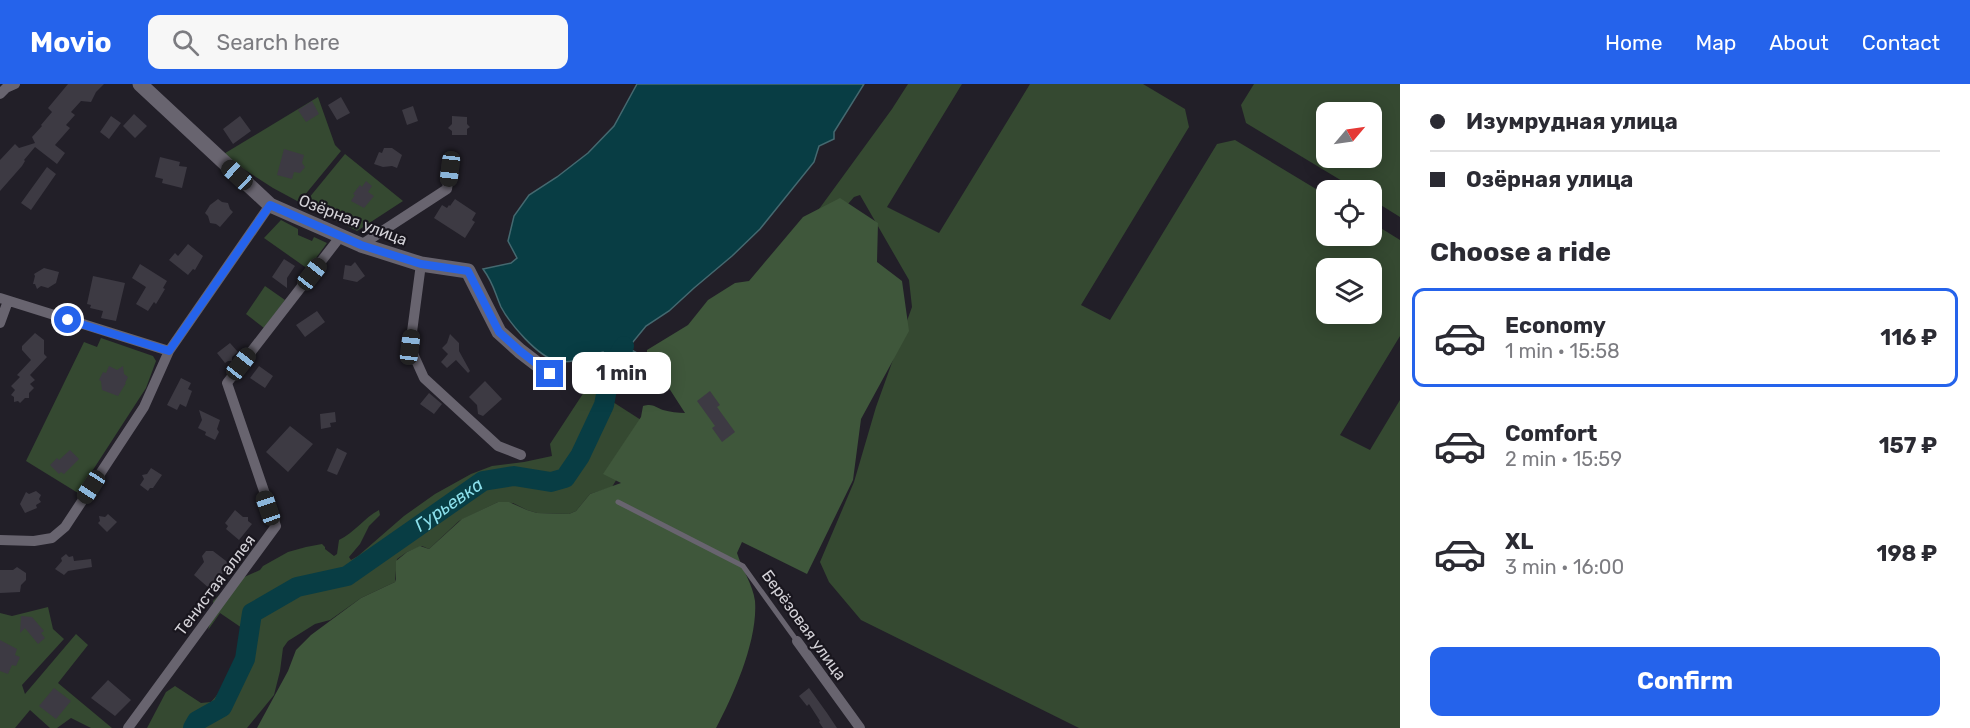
<!DOCTYPE html>
<meta charset="utf-8">
<style>
:root{--surface:#fff;--page:#f7f7f7;--text:#2b2b33;--muted:#7c7c81;--line:#e1e1e2;--accent:#2563eb}
body{margin:0;font-family:Rubik,sans-serif;background:var(--page);color:var(--text);height:100vh;display:flex;flex-direction:column;font-size:22px;white-space:nowrap}
*{box-sizing:border-box;margin:0}
p{font-size:20px;color:var(--muted)}
.icon{flex:none;width:33px;height:33px;fill:none;stroke:currentColor;stroke-width:2;stroke-linecap:round;stroke-linejoin:round}
.map{position:relative;flex:1;overflow:hidden}
.sheet{display:flex;flex-direction:column;background:var(--surface);width:570px}
.sheet>*{flex:none}
.hud{display:grid;align-content:center;height:132px;padding:0 30px;background:var(--surface)}
.needle{width:39px;rotate:61deg}
.tools{position:absolute;left:1316px;top:18px;display:grid;gap:12px}
.tools a{display:grid;place-items:center;width:66px;height:66px;border-radius:12px;background:var(--surface);box-shadow:0 3px 15px #0003;font-size:30px}
.end{position:absolute;width:27px;height:27px;margin:-14px;border:8px solid #2563eb;background:#fff;box-shadow:0 0 0 3px #fff}
.from{border-radius:50%}
.bubble{position:absolute;height:42px;border-radius:12px;background:var(--surface);box-shadow:0 3px 15px #0003;font-size:20px;font-weight:700;line-height:42px;text-align:center}
.car{position:absolute;width:18px;height:36px;margin:-18px -9px;border-radius:8px;box-shadow:0 0 4px 2px #0007;background:linear-gradient(#222 24%,#8ab4d8 0 40%,#222 0 76%,#8ab4d8 0 86%,#222 0)}
.hud b{display:flex;align-items:center;gap:21px;height:57px;font-size:22px}
.hud b+b{border-top:2px solid var(--line)}
.hud i{width:15px;height:15px;background:var(--text)}
ul{padding:0;list-style:none}
li{display:flex;align-items:center;gap:18px;height:99px;margin:0 12px 9px;padding:0 18px;border:3px solid transparent;border-radius:12px}
li div{flex:1}
li b{display:block;font-size:22px}
li em{font-style:normal;font-weight:700}
li.on{border-color:var(--accent)}
li>.icon{width:54px;height:54px;stroke-width:1.5}
h2{padding:0 30px;font-size:27px;line-height:72px}
.primary-button{display:flex;gap:12px;margin-top:auto;padding:12px 30px}
.primary-button a{flex:1;height:69px;border-radius:12px;background:var(--accent);color:#fff;font-size:24px;font-weight:700;line-height:69px;text-align:center}
header{display:flex;align-items:center;gap:36px;box-sizing:border-box;height:84px;padding:0 30px;background:var(--accent);color:#fff}
header strong{font-size:28px}
nav{display:flex;gap:33px;margin-inline-start:auto;font-size:21px}
.search{width:420px;height:54px;background:var(--page);display:flex;align-items:center;gap:15px;box-sizing:border-box;padding:0 21px;border-radius:12px;color:var(--muted);font-size:22px}
main{display:flex;flex:1;min-height:0}
.map>svg:first-child{display:block}
.green{fill:#354931;fill-rule:evenodd}
.forest{fill:#3f573b}
.water{fill:#083d44;stroke:#456970;stroke-width:1.5}
.lines{fill:none;stroke-linecap:round;stroke-linejoin:round}
.river{stroke:#083d44;stroke-width:20}
.building{fill:#3d3a43}
.lane{stroke:#68646f;stroke-width:5}
.street{stroke:#68646f;stroke-width:10}
.secondary{stroke:#68646f;stroke-width:15}
.route{stroke:#2563eb;stroke-width:8}
.labels{text-anchor:middle;dominant-baseline:central;stroke-width:4.5;stroke-linejoin:round;paint-order:stroke}
.street-label{font-size:16px;fill:#d3d1d7;stroke:#19161e}
.water-label{font-size:18px;font-style:italic;fill:#8bdfeb;stroke:#19161e}
</style>
<header>
<strong>Movio</strong>
<div class="search"><svg class="icon" aria-label="search" viewBox="0 0 24 24"><circle cx="10" cy="10" r="6"/><path d="M15 15l6 6"/></svg>Search here</div>
<nav><a>Home</a><a>Map</a><a>About</a><a>Contact</a></nav>
</header>
<main>
<div class="map">
<svg width="1400" height="644" viewBox="0 0 1400 644">
<rect width="100%" height="100%" fill="#221f28"/>
<!-- green -->
<path class="green" d="M908 0H962L887 123 939 149 1030 0H1143L1185 25 1189 43 1081 221 1110 236 1217 60 1235 56 1326 111V152H1371V138L1400 156V252L1340 351 1370 366 1400 316V644H1079L861 536 829 498 820 478 854 398 876 323 912 223 909 196 860 111 854 113 682 313 892 25ZM1326 184H1371V230H1326Z
M1254 0H1400V133L1371 115V106H1357L1246 39 1241 21ZM1326 28H1371V74H1326Z
M318 13 335 61 341 67 299 118 273 104 222 71Z
M345 70 403 117 357 147 304 120Z
M281 136 298 145V151L312 157 314 153 327 159 308 185 264 154Z
M265 202 285 216 264 244 246 230Z
M101 254 153 272 156 277 146 304 78 409 26 377 84 258 97 263Z
M588 302 641 336 621 388 612 403 590 410 576 427 569 430 537 429 527 426 513 419 498 418 459 437 429 465 422 462 407 468 397 475 395 498 361 514 330 536 315 540 288 557 283 564 280 587 274 611 247 644H147L166 608 175 602 201 619 211 618C234 593 236 576 242 544L220 529 208 546 214 525 213 517 233 498 260 486 263 482 288 468 306 463 322 460 325 463V465L334 472 337 470 339 456C354 449 364 434 379 426L380 431 369 442 360 460 349 473 351 476 358 472 404 432 435 410 471 390 492 382 524 378 552 372 550 360Z
M48 523 53 545 64 555 22 601 25 610 76 550 88 561 58 599 112 644H91L71 634 57 644H50L30 626 15 644H0V529L12 532Z"/>
<!-- forest -->
<path class="forest" d="M840 114 878 139 877 178 902 197 909 247 861 335 853 396 807 490 742 458 737 469C742 485 753 501 755 517 758 556 734 610 716 644H257L288 587 296 566 311 551 361 514 395 498 396 495V477L407 468 420 462 429 465 462 435 498 418H509L527 426 537 429 569 430 576 427 590 410 621 399 603 390 641 333 643 322C653 319 655 323 663 326 670 328 678 329 685 329L647 270V266L688 241 708 216 735 199 749 197 803 133Z"/>
<!-- water -->
<path class="water" d="M637 0H864L834 48V55L819 62 814 78 760 145 732 172 694 204 669 227 646 242 628 264 648 275 657 283 652 295 644 301 611 284 601 282 598 277 603 271V268C589 272 572 280 557 277 538 273 510 240 501 223 494 207 494 200 483 185L511 179 517 174 508 157 514 132 529 111 557 93 588 69 614 42Z"/>
<g class="lines">
<!-- river -->
<path class="river" id="s1" d="M193 644 197 637 222 623 245 575 252 529 297 503 347 492 483 397 514 392 551 398 565 394 580 372 604 321 611 284 624 262"/>
</g>
<!-- building -->
<path class="building" d="M68 0H104L96 8 91 18 81 17 71 28 75 31 66 41 70 44 55 61 65 69 57 80 35 63 24 76 25 77 22 82 0 107V76L15 60 19 64 35 59 32 53 42 42 41 41 52 28 48 24Z
M341 13 350 29 337 36 328 21Z
M312 17 319 30 306 38 298 26Z
M413 22 418 37 407 41 402 26Z
M134 30 147 42 135 54 123 42Z
M111 32 121 39 109 55 100 48Z
M240 32 251 47 233 60 223 45Z
M452 32 467 33V40L470 43 467 45V51H452V47L448 44 452 40Z
M384 64H392L402 71 397 84 392 82 383 83 374 80 379 68 382 69Z
M284 65 304 71 302 79 305 83 300 89 294 88 292 95 277 91Z
M160 73 180 78 179 82 187 83 182 104 162 99 163 95 155 93Z
M47 83 56 90 31 126 21 119Z
M366 97 372 102 368 108 374 112 364 124 351 117 355 111 353 110 360 101 362 103Z
M218 115 222 118 228 119 230 125 233 128 220 143 216 140 210 139 208 132 205 129 210 121Z
M455 115 476 129 472 136 475 138 465 154 434 134 442 121 447 124 449 121 450 122Z
M188 160 203 172 195 186 193 185 188 191 169 176 175 169 178 172Z
M284 175 295 182 287 194V204L272 193Z
M355 178 365 192 357 198 343 195 345 181 351 182Z
M140 180 167 197 163 204 165 205 156 220 154 218 148 227 136 220 146 203 132 194Z
M44 184 59 188 56 199 48 204 41 202 37 205 35 200H33L35 192 34 190Z
M93 192 125 199 116 237 101 234 103 227 90 224 91 221 87 220Z
M317 227 325 238 305 253 296 241Z
M35 249 44 256V270L47 273 30 291 35 296 30 300 34 304 29 309V314H25L20 319 18 317 14 318V313L11 311 15 306 11 302 20 293 17 291 31 276 22 266V262Z
M450 250 459 259V267L470 287 468 289 456 276 447 284 441 278 448 270 442 264 447 259Z
M230 259 238 268 232 273V277H228L225 279 217 269Z
M109 282 117 286 123 282 124 290 128 293 125 299H126L118 312 102 306 101 297 99 296 103 288 106 289Z
M259 282 273 292 265 304 250 294Z
M181 294 191 299 188 305 192 307 186 323 180 320 177 326 167 321Z
M485 297 502 315 483 332 478 330 477 321 469 313Z
M710 307 720 321 717 323 735 348 722 358 712 344 715 342 697 317Z
M429 309 442 320 434 330 420 320Z
M199 326 220 336 217 345 219 348 215 356 205 351 206 348 198 344 202 336Z
M335 328 336 338 330 339 331 343 321 345 320 330Z
M290 342 313 360 288 388 266 368Z
M337 364 347 369 337 391 327 387Z
M70 366 79 375 64 390 61 388 59 390 50 381 57 374 59 376Z
M151 384 162 391 153 404H150L148 407 140 401 144 395 142 391 147 390Z
M36 407 41 411 39 415 41 418 36 421 37 424 25 429 20 420 26 408 29 410Z
M235 426 243 433H248V437L252 440 239 456 226 445 228 442 225 439Z
M108 430 117 438 107 448 98 439 100 437 99 432 105 433Z
M206 467H213L230 480 210 505 194 491 204 478 202 472Z
M66 470 69 473 73 472 74 477 91 475 92 483 68 487 64 491 55 485 62 477 61 474Z
M17 483 26 489V496L21 501 20 508 0 509V486H13Z
M21 532 32 533 44 547 41 549 45 554 38 560 25 544 20 549Z
M0 556 17 565 15 571 20 573 16 582 12 581 8 590 0 587Z
M108 596 131 616 115 632 91 614Z
M54 604 71 617 56 635 39 622Z
M809 604 827 629 837 644H823L819 638 820 637 809 620 807 622 799 612Z"/>
<g class="lines">
<!-- lane -->
<path class="lane" d="M618 418 743 482 797 557"/>
<!-- street -->
<path class="street" d="M0 10 6 4 15 0
M361 161 447 105 450 85
M421 180 410 263 424 294 498 362 521 371
M0 214 169 267
M0 239 8 217
M0 456 34 457 52 454 65 443 144 323 169 267 270 121
M797 557 860 644
M128 644 276 442 227 299 340 153"/>
<!-- secondary -->
<path class="secondary" d="M140 0 270 121 361 161 421 180 468 187 499 248 520 267 550 290"/>
</g>
<g class="lines">
<!-- route -->
<path class="route" d="M68 236 169 267 270 121 361 161 421 180 468 187 499 248 520 267 550 290"/>
</g>
<g class="labels">
<!-- street labels -->
<g class="street-label">
<text transform="translate(353 136) rotate(21)">Озёрная улица</text>
<text transform="translate(215 501) rotate(-53)">Тенистая аллея</text>
<text transform="translate(804 541) rotate(54)">Берёзовая улица</text>
</g>
<!-- water labels -->
<g class="water-label">
<text stroke="none"><textPath href="#s1" startOffset="364">Гурьевка</textPath></text>
</g>
</g>
</svg>
<div class="tools">
<a><svg class="needle" viewBox="-14 -14 28 28"><path d="M0-13l5 13h-10z" fill="#e53935"/><path d="M0 13l5-13h-10z" fill="#7c7c81"/></svg></a>
<a><svg class="icon" aria-label="locate" viewBox="0 0 24 24"><circle cx="12" cy="12" r="6"/><path d="M12 2v4M12 18v4M2 12h4M18 12h4"/></svg></a>
<a><svg class="icon" aria-label="layers" viewBox="0 0 24 24"><path d="M12 4l9 5-9 5-9-5zM3 14l9 5 9-5"/></svg></a>
</div>
<i class="end from" style="left:68px;top:236px"></i>
<i class="end" style="left:550px;top:290px"></i>
<div class="bubble" style="left:572px;top:268px;width:99px">1 min</div>
<i class="car" style="left:450px;top:85px;rotate:187deg"></i>
<i class="car" style="left:237px;top:91px;rotate:313deg"></i>
<i class="car" style="left:312px;top:190px;rotate:38deg"></i>
<i class="car" style="left:410px;top:263px;rotate:7deg"></i>
<i class="car" style="left:241px;top:280px;rotate:38deg"></i>
<i class="car" style="left:91px;top:403px;rotate:213deg"></i>
<i class="car" style="left:268px;top:424px;rotate:341deg"></i>
</div>
<section class="sheet">
<div class="hud">
<b><i class="from"></i>Изумрудная улица</b>
<b><i></i>Озёрная улица</b>
</div>
<h2>Choose a ride</h2>
<ul>
<li class="on"><svg class="icon" aria-label="car" viewBox="0 0 24 24"><path d="M5 17H2v-5l4-1 3-4h7l3 4 3 1v5h-3M9 17h6M6 11h13"/><circle cx="7" cy="17" r="2"/><circle cx="17" cy="17" r="2"/></svg><div><b>Economy</b><p>1 min · 15:58</p></div><em>116 ₽</em></li>
<li><svg class="icon" aria-label="car" viewBox="0 0 24 24"><path d="M5 17H2v-5l4-1 3-4h7l3 4 3 1v5h-3M9 17h6M6 11h13"/><circle cx="7" cy="17" r="2"/><circle cx="17" cy="17" r="2"/></svg><div><b>Comfort</b><p>2 min · 15:59</p></div><em>157 ₽</em></li>
<li><svg class="icon" aria-label="car" viewBox="0 0 24 24"><path d="M5 17H2v-5l4-1 3-4h7l3 4 3 1v5h-3M9 17h6M6 11h13"/><circle cx="7" cy="17" r="2"/><circle cx="17" cy="17" r="2"/></svg><div><b>XL</b><p>3 min · 16:00</p></div><em>198 ₽</em></li>
</ul>
<div class="primary-button"><a>Confirm</a></div>
</section>
</main>
